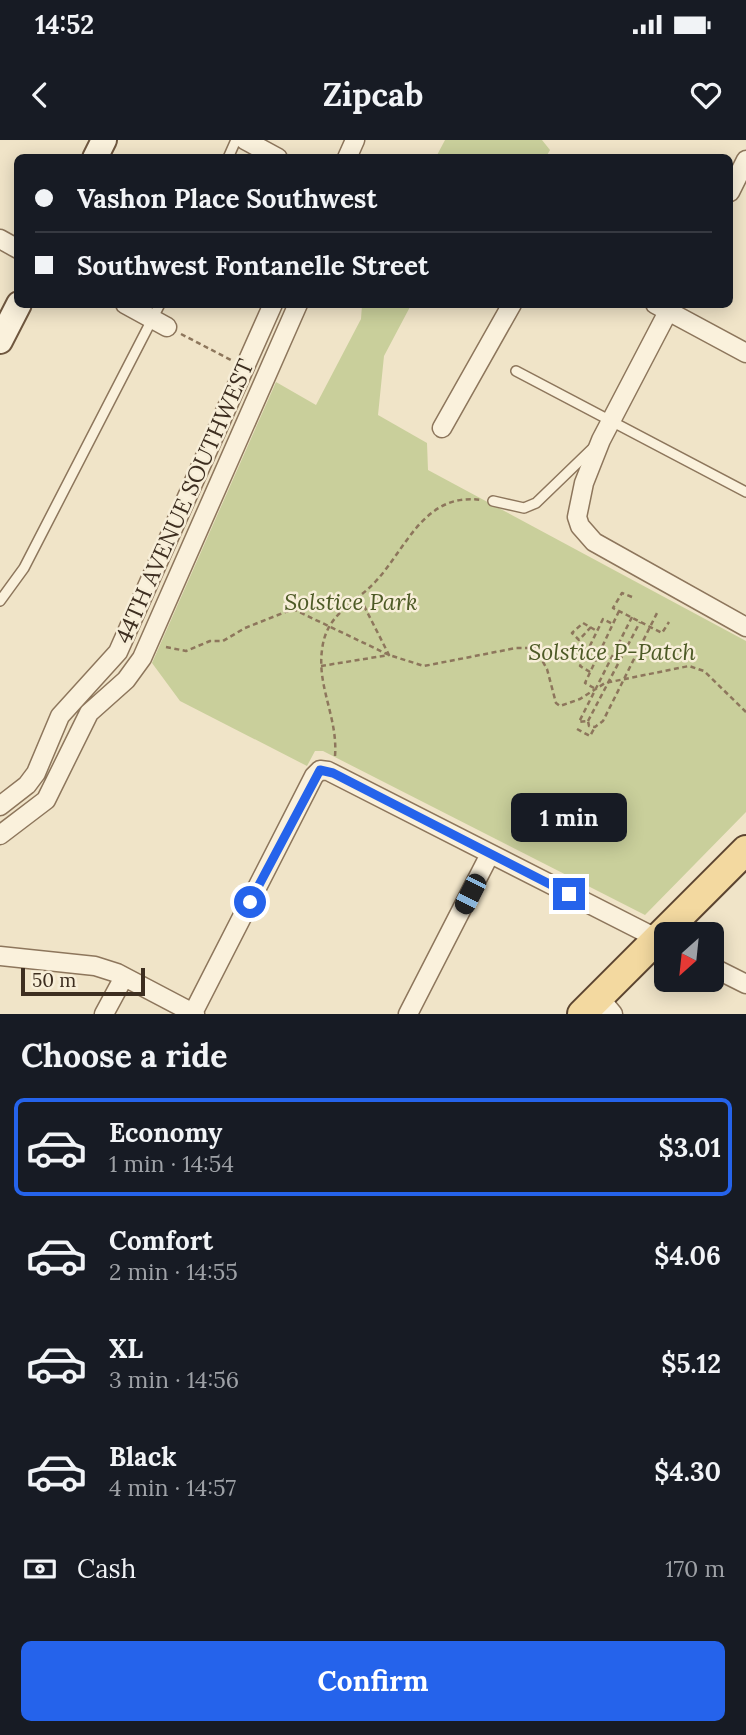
<!DOCTYPE html>
<meta charset="utf-8">
<style>
:root{--surface:#171b24;--page:#20242c;--text:#f1f3f6;--muted:#9ea1a6;--line:#363941;--accent:#2563eb}
body{margin:0;font-family:Lora,serif;background:var(--page);color:var(--text);height:100vh;display:flex;flex-direction:column;font-size:26px;white-space:nowrap}
*{box-sizing:border-box;margin:0}
p{font-size:23px;color:var(--muted)}
.icon{flex:none;width:38px;height:38px;fill:none;stroke:currentColor;stroke-width:2;stroke-linecap:round;stroke-linejoin:round}
.map{position:relative;height:874px;overflow:hidden}
.panel{display:flex;flex-direction:column;background:var(--surface);flex:1}
.panel>*{flex:none}
.hud{position:absolute;left:14px;top:14px;width:719px;height:154px;border-radius:10px;box-shadow:0 4px 18px #0003;display:grid;align-content:center;height:154px;padding:0 21px;background:var(--surface)}
.needle{width:46px;rotate:207deg}
.tools{position:absolute;left:654px;top:782px;display:grid;gap:14px}
.tools a{display:grid;place-items:center;width:70px;height:70px;border-radius:10px;background:var(--surface);box-shadow:0 4px 18px #0003;font-size:35px}
.scale{position:absolute;left:21px;bottom:18px;width:124px;box-sizing:border-box;padding-left:7px;border:4px solid #3d2e20;border-top:0;font-size:19px;line-height:24px;white-space:nowrap;color:#3d2e20;-webkit-text-stroke:5px #f7eed8;paint-order:stroke}
.end{position:absolute;width:32px;height:32px;margin:-16px;border:9px solid #2563eb;background:#fff;box-shadow:0 0 0 4px #fff}
.from{border-radius:50%}
.bubble{position:absolute;height:49px;border-radius:10px;background:var(--surface);box-shadow:0 4px 18px #0003;font-size:23px;font-weight:800;line-height:49px;text-align:center}
.car{position:absolute;width:21px;height:42px;margin:-21px -10px;border-radius:9px;box-shadow:0 0 5px 2px #0007;background:linear-gradient(#222 24%,#8ab4d8 0 40%,#222 0 76%,#8ab4d8 0 86%,#222 0)}
.hud b{display:flex;align-items:center;gap:24px;height:66px;font-size:26px}
.hud b+b{border-top:2px solid var(--line)}
.hud i{width:18px;height:18px;background:var(--text)}
ul{padding:0;list-style:none}
li{display:flex;align-items:center;gap:21px;height:98px;margin:0 14px 10px;padding:0 7px;border:4px solid transparent;border-radius:10px}
li div{flex:1}
li b{display:block;font-size:26px}
li em{font-style:normal;font-weight:800}
li.current{border-color:var(--accent)}
li>.icon{width:63px;height:63px;stroke-width:1.5}
h2{padding:0 21px;font-size:32px;line-height:84px}
.pay{display:flex;align-items:center;gap:18px;height:77px;padding:0 21px;font-size:26px}
.pay p{margin-inline-start:auto}
.button{display:flex;gap:14px;margin-top:auto;padding:14px 21px}
.button a{flex:1;height:80px;border-radius:10px;background:var(--accent);color:#fff;font-size:28px;font-weight:800;line-height:80px;text-align:center}
.status{display:flex;justify-content:space-between;align-items:center;height:49px;padding:0 35px;background:var(--surface);direction:ltr}
.status svg{height:19px;fill:currentColor}
header{display:flex;justify-content:space-between;align-items:center;height:91px;padding:0 21px;background:var(--surface);font-size:32px;font-weight:800}
.map>svg:first-child{display:block}
.green{fill:#c9cf9b}
.lines{fill:none;stroke-linecap:round;stroke-linejoin:round}
.service-casing{stroke:#8d765c;stroke-width:12}
.minor-casing{stroke:#8d765c;stroke-width:21}
.secondary-casing{stroke:#6f573f;stroke-width:28}
.primary-casing{stroke:#5b4430;stroke-width:32}
.path{stroke:#8d765c;stroke-width:2.5;stroke-dasharray:5 3.5;stroke-linecap:butt}
.service{stroke:#faf1dc;stroke-width:9}
.minor{stroke:#faf1dc;stroke-width:18}
.secondary{stroke:#faf1dc;stroke-width:24}
.primary{stroke:#f3d9a0;stroke-width:28}
.route{stroke:#2563eb;stroke-width:9}
.labels{text-anchor:middle;dominant-baseline:central;stroke-width:5;stroke-linejoin:round;paint-order:stroke}
.street-label{font-size:23px;fill:#3d2e20;stroke:#f7eed8}
.park-label{font-size:23px;font-style:italic;fill:#4d5a26;stroke:#f7eed8}
</style>
<div class="status"><b>14:52</b><svg viewBox="0 0 49 12"><path d="M0 12V9h3v3zM5 12V6h3v6zM10 12V3h3v9zM15 12V0h3v12zM26 1h20v11H26zM47 4h2v5h-2z"/></svg></div>
<header><svg class="icon" aria-label="back" viewBox="0 0 24 24"><path d="M15 5l-7 7 7 7"/></svg>Zipcab<svg class="icon" aria-label="heart" viewBox="0 0 24 24"><path d="M12 20l-8-8c-3-5 5-10 8-4 3-6 11-1 8 4z"/></svg></header>
<div class="map">
<svg width="746" height="874" viewBox="0 0 746 874">
<rect width="100%" height="100%" fill="#f0e4c8"/>
<!-- green -->
<path class="green" d="M445 0H542L550 10 546 17H436Z
M362 165H411L384 216 378 275 427 303 428 330 746 501V672L645 775 323 611H315L307 626 180 561 152 523 276 242 316 265 361 179Z"/>
<g class="lines">
<defs>
<path id="service" d="M228 18 236 0
M516 231 746 352
M493 361 524 368 536 363 595 306
M0 461 24 428 160 164"/>
<path id="minor" d="M245 0 278 18
M347 18 355 0
M730 52 746 20
M0 99 18 109
M125 164 167 187
M655 164 746 213
M672 164 601 300 584 343 577 377 580 386 594 402 746 487
M442 288 512 164
M0 666 27 645 36 633 60 576 118 512 273 164
M0 695 46 660 89 573 126 540 142 518 298 164
M0 816 95 826 117 833 195 874
M712 827 746 844
M599 857 613 874
M193 873 314 636 320 630 328 631 664 802
M104 874 124 837
M408 874 490 714"/>
<path id="secondary" d="M95 18 104 0
M0 201 19 164"/>
<path id="primary" d="M582 874 746 710"/>
</defs>
<!-- service casing -->
<use href="#service" class="service-casing"/>
<!-- minor casing -->
<use href="#minor" class="minor-casing"/>
<!-- secondary casing -->
<use href="#secondary" class="secondary-casing"/>
<!-- primary casing -->
<use href="#primary" class="primary-casing"/>
<!-- path -->
<path class="path" d="M181 194 231 220
M632 457 622 453 613 468 662 493 669 482
M632 477 579 582 588 581 589 586 595 587 603 581 657 473
M591 487 579 500 572 493 583 483 597 491
M166 507 186 511 210 501H223L245 488 293 469 389 515 424 526 516 508H535L547 529 556 563 560 566 580 559 605 543 689 526 704 531 746 572
M321 526 389 515 359 456
M590 532 580 526 603 479 613 484
M594 548 585 543 619 471
M588 581 640 482
M577 589 590 596 595 587
M335 616C338 578 317 547 322 510 326 473 354 465 376 441 406 409 424 352 481 360"/>
<!-- service -->
<use href="#service" class="service"/>
<!-- minor -->
<use href="#minor" class="minor"/>
<!-- secondary -->
<use href="#secondary" class="secondary"/>
<!-- primary -->
<use href="#primary" class="primary"/>
</g>
<g class="lines">
<!-- route -->
<path class="route" d="M250 762 320 630 333 633 569 754"/>
</g>
<g class="labels">
<!-- street labels -->
<g class="street-label">
<text transform="translate(184 361) rotate(-66)">44TH AVENUE SOUTHWEST</text>
</g>
<!-- park labels -->
<g class="park-label">
<text x="351" y="461">Solstice Park</text>
<text x="612" y="511">Solstice P-Patch</text>
</g>
</g>
</svg>
<div class="tools">
<a><svg class="needle" viewBox="-14 -14 28 28"><path d="M0-13l5 13h-10z" fill="#e53935"/><path d="M0 13l5-13h-10z" fill="#9ea1a6"/></svg></a>
</div>
<div class="scale">50 m</div>
<i class="end from" style="left:250px;top:762px"></i>
<i class="end" style="left:569px;top:754px"></i>
<div class="bubble" style="left:511px;top:653px;width:116px">1 min</div>
<i class="car" style="left:470px;top:754px;rotate:207deg"></i>
<div class="hud">
<b><i class="from"></i>Vashon Place Southwest</b>
<b><i></i>Southwest Fontanelle Street</b>
</div>
</div>
<section class="panel">
<h2>Choose a ride</h2>
<ul>
<li class="current"><svg class="icon" aria-label="car" viewBox="0 0 24 24"><path d="M5 17H2v-5l4-1 3-4h7l3 4 3 1v5h-3M9 17h6M6 11h13"/><circle cx="7" cy="17" r="2"/><circle cx="17" cy="17" r="2"/></svg><div><b>Economy</b><p>1 min · 14:54</p></div><em>$3.01</em></li>
<li><svg class="icon" aria-label="car" viewBox="0 0 24 24"><path d="M5 17H2v-5l4-1 3-4h7l3 4 3 1v5h-3M9 17h6M6 11h13"/><circle cx="7" cy="17" r="2"/><circle cx="17" cy="17" r="2"/></svg><div><b>Comfort</b><p>2 min · 14:55</p></div><em>$4.06</em></li>
<li><svg class="icon" aria-label="car" viewBox="0 0 24 24"><path d="M5 17H2v-5l4-1 3-4h7l3 4 3 1v5h-3M9 17h6M6 11h13"/><circle cx="7" cy="17" r="2"/><circle cx="17" cy="17" r="2"/></svg><div><b>XL</b><p>3 min · 14:56</p></div><em>$5.12</em></li>
<li><svg class="icon" aria-label="car" viewBox="0 0 24 24"><path d="M5 17H2v-5l4-1 3-4h7l3 4 3 1v5h-3M9 17h6M6 11h13"/><circle cx="7" cy="17" r="2"/><circle cx="17" cy="17" r="2"/></svg><div><b>Black</b><p>4 min · 14:57</p></div><em>$4.30</em></li>
</ul>
<div class="pay"><svg class="icon" aria-label="cash" viewBox="0 0 24 24"><path d="M3 7h18v10H3z"/><circle cx="12" cy="12" r="2"/></svg>Cash<p>170 m</p></div>
<div class="button"><a>Confirm</a></div>
</section>
